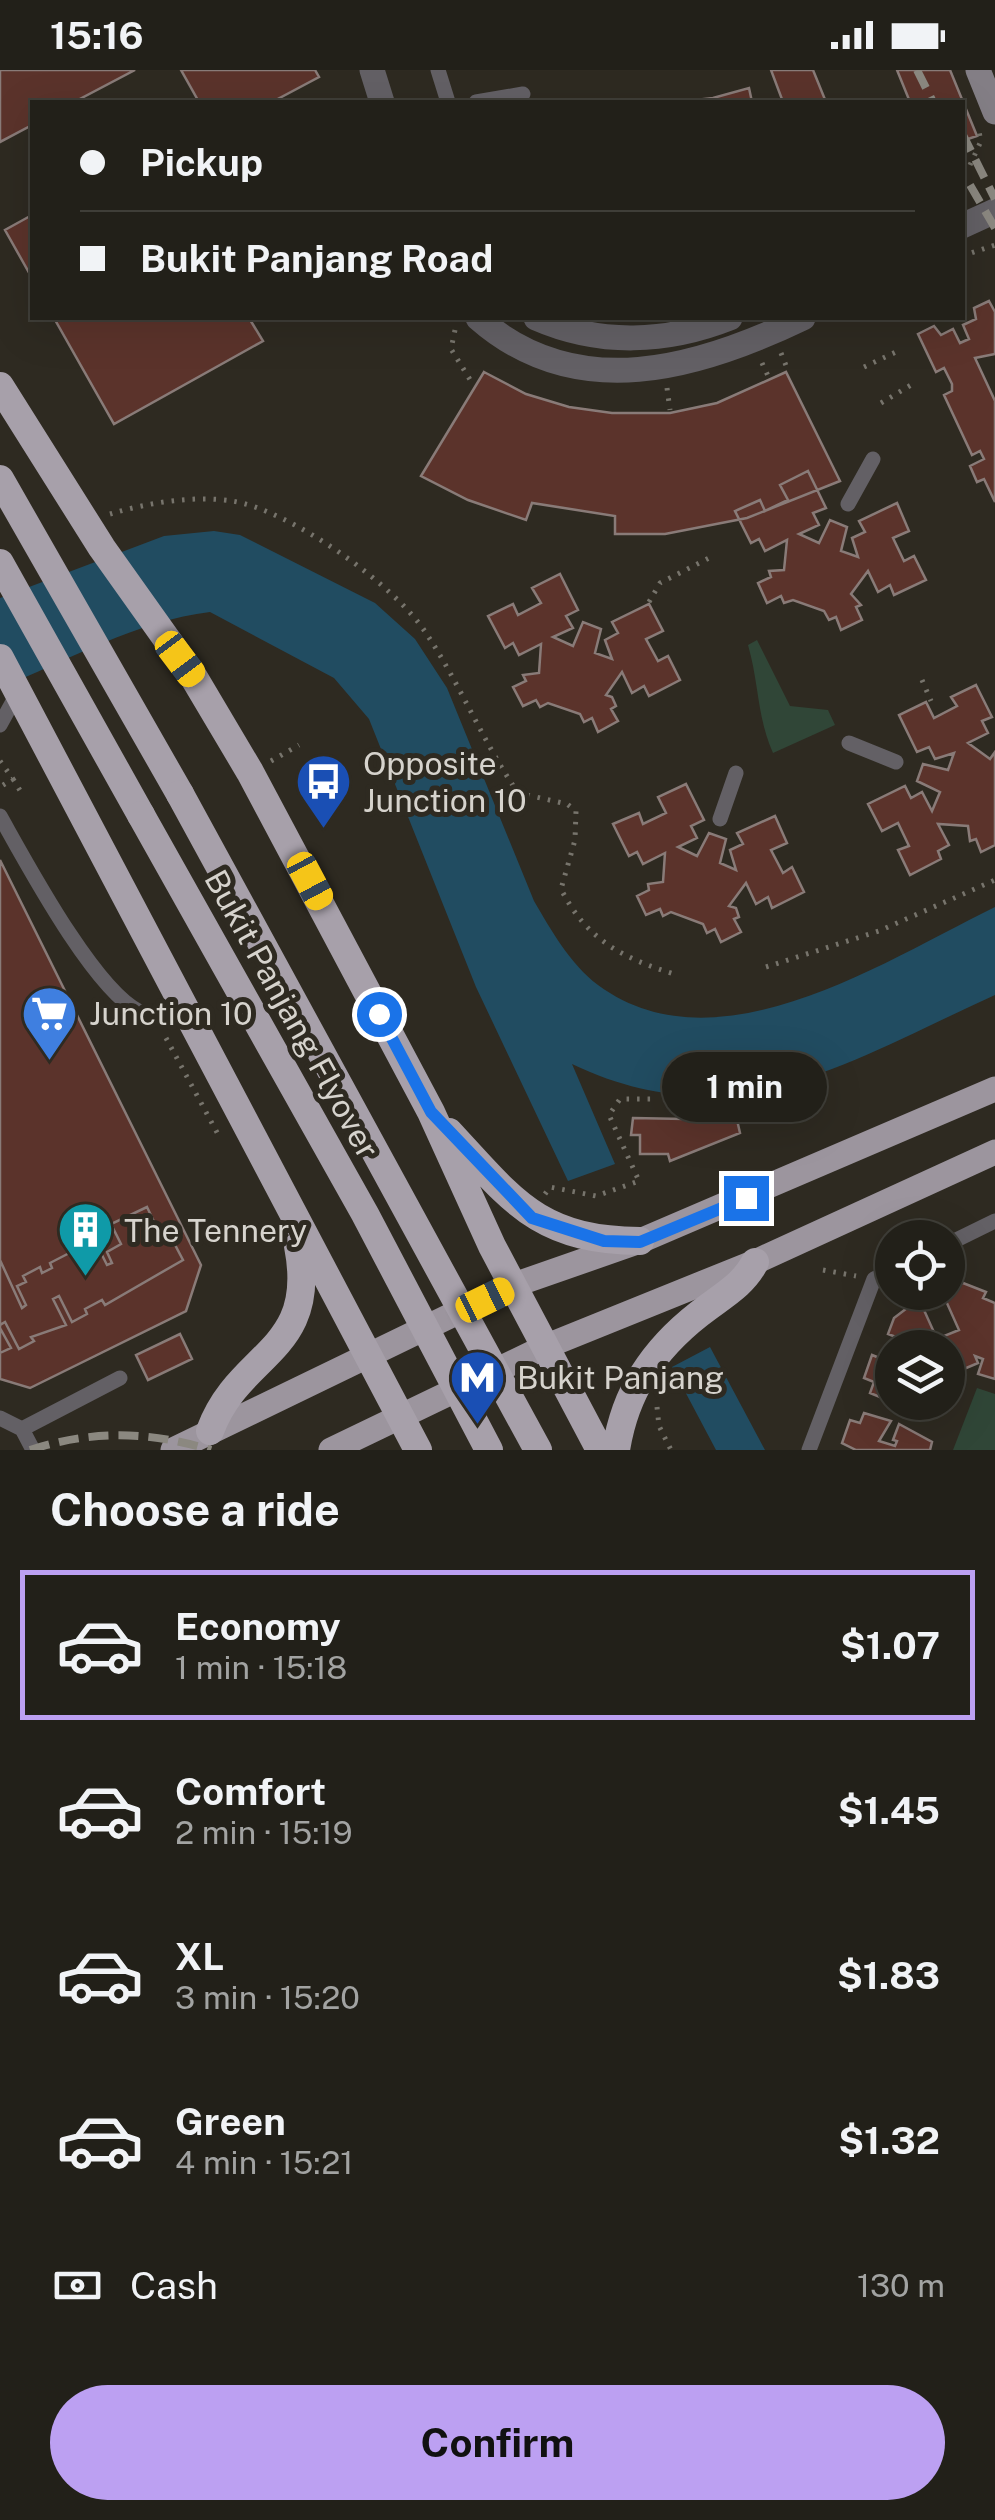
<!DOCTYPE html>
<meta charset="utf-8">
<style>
:root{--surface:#222019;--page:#2e2d26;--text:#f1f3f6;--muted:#a2a3a2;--line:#3f3e38;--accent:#bca0f2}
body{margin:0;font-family:"Public Sans",sans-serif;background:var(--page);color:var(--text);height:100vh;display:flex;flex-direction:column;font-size:38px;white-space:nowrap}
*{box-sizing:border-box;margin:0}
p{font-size:32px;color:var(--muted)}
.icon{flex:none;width:55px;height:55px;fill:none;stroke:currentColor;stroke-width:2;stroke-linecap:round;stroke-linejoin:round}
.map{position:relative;height:1380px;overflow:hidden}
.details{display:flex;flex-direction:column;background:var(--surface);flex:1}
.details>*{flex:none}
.banner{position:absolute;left:30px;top:30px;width:935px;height:220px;border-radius:0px;box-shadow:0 10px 40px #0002,0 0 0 2px var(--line);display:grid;align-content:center;height:220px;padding:0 50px;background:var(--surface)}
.fabs{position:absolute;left:875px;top:1150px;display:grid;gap:20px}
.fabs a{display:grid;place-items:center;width:90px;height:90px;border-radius:50%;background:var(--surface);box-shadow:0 10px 40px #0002,0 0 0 2px var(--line);font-size:50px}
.end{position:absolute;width:45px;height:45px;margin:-22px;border:12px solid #1a73e8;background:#fff;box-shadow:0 0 0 5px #fff}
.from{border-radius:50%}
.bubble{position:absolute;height:70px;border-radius:35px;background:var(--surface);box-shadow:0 10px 40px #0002,0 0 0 2px var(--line);font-size:32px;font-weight:700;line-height:70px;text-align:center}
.car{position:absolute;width:30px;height:60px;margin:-30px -15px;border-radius:12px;box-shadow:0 0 8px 2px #0007;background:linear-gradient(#f5c518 24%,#345 0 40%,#f5c518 0 76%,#345 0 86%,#f5c518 0)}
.banner b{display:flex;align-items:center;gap:35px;height:95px;font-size:38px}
.banner b+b{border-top:2px solid var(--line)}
.banner i{width:25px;height:25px;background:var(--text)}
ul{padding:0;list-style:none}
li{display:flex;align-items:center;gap:30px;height:150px;margin:0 20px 15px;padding:0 30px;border:5px solid transparent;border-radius:0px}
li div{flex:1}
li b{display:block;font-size:38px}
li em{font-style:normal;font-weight:700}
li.current{border-color:var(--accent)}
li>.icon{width:90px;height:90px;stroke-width:1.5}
h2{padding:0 50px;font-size:45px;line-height:120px}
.pay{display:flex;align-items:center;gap:25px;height:110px;padding:0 50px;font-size:38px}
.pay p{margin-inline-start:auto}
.cta{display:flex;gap:20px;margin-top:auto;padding:20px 50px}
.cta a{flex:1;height:115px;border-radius:60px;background:var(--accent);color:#111;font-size:40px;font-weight:700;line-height:115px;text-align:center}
.status{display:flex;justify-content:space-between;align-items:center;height:70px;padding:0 50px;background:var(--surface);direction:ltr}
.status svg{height:28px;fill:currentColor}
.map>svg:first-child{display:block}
.green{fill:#304637}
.water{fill:#214c61}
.building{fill:#5b332b;stroke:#897b78;stroke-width:2.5}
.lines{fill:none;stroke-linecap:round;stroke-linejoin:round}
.path{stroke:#77746c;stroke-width:5;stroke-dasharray:2.5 8;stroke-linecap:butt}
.service{stroke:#636065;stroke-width:15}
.tertiary{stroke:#636065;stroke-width:25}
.secondary{stroke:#837e85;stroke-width:25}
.primary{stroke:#9c959e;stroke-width:25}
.trunk{stroke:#a7a0aa;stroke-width:28}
.rail{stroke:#8b8880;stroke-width:8;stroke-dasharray:20 10;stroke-linecap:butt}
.trunk-bridge{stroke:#a7a0aa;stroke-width:28}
.route{stroke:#1a73e8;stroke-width:12}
.labels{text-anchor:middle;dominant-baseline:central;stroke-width:10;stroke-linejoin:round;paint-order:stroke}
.poi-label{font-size:32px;fill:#d6d3cd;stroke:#2e2a21;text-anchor:start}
.street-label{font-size:32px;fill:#d6d3cd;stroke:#2e2a21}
</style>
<div class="status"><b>15:16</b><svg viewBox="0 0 49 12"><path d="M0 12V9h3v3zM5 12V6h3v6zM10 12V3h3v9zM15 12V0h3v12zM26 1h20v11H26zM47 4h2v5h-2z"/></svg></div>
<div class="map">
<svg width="995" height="1380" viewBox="0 0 995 1380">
<rect width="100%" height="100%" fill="#2e2a21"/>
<!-- green -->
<path class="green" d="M757 570 790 636 828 640 835 655 773 683C757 647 759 613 748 575Z
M977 1318 995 1324V1380H953Z"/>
<!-- water -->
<path class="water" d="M214 461 240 465 375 533 415 569 447 618 534 831C551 860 570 894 598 915 717 1003 884 891 995 837V925C849 991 733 1071 572 994L615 1094 568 1111 476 917 369 649 334 608 210 542C139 550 66 591 0 618V528L164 466Z
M710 1277 765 1380H716L672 1297Z"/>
<!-- building -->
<path class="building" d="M0 0H135L74 32H32V55L0 72Z
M181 0H315L319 7 272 32H199Z
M771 0H813L826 32H783Z
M897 0H950L977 66 962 71V32H910Z
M749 18 752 32H678L713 28Z
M32 145V208L5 160Z
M989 231 995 242V284L975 288 995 331V432L984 409 977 412 970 396 984 389 980 381 972 385 944 325 952 321V314L944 298 936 302 918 264 934 256 941 265 953 259 960 273 969 269 963 255 976 249 974 238Z
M54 248H249L263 271 114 354Z
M484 302 526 324 569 337 612 343H670L717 333 786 302 840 411 747 448 665 464H615V446L532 433 526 450 468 430 421 406Z
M808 401 826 438 813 443 819 455 799 464 819 473 830 450 847 457 841 481 858 487 852 468 865 462 859 451 897 433 909 461 893 468 904 491 914 486 926 510 894 525 890 515 878 522 868 501 851 524 861 535 856 537 862 550 841 560 836 547 829 550 824 541 793 530 784 533 781 526 767 533 758 513 771 507 769 501 784 500 787 470 765 481 759 469 751 473 735 441 760 430 765 441 788 430 780 415Z
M560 504 578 540 566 546 573 558 553 567 573 576 583 552 601 559 595 583 612 589 605 570 618 563 612 552 649 534 663 561 646 569 658 591 668 586 680 610 649 626 644 616 632 623 622 602 606 625 612 627 616 636 611 639 618 651 598 662 592 648 584 652 580 644 548 633 540 637 536 630 523 636 513 617 526 611 523 605 539 603 541 574 519 585 513 573 505 578 488 546 513 534 518 545 541 533 532 518Z
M976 615 992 647 982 651 988 663 968 673 990 689 995 682V775L981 782 976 769 970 771 968 756 938 754 949 775 938 781 941 789 910 805 898 780 909 776 898 753 882 761 868 734 905 716 911 728 922 722 932 741 940 722 917 711 923 694 948 700 954 683 935 689 929 677 917 682 899 645 926 632 934 648 957 636 951 627Z
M686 714 704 750 691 756 697 768 678 777 697 786 709 763 726 769 720 793 736 800 730 780 743 774 737 763 775 746 787 773 771 780 783 803 792 797 804 822 772 838 768 827 756 834 746 813 729 836 736 838 739 847 734 849 741 862 721 872 715 859 707 863 703 854 671 842 663 846 660 839 646 845 637 826 649 820 648 814 663 812 665 783 643 794 637 782 629 786 613 754 639 743 643 754 666 743 658 727Z
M0 790 201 1195 186 1241 30 1318 0 1309Z
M633 1048 737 1050 740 1063 670 1091 668 1084H640V1065H631Z
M147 1137 157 1158 164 1154 183 1190 105 1235 102 1230 85 1239 87 1244 72 1252 59 1226 53 1229 66 1255 31 1267 34 1271 19 1279 5 1252 0 1255V1190L22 1238 26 1235 17 1216 26 1212 23 1206 40 1197 42 1203 52 1198 50 1193 85 1175 87 1180 97 1175 107 1195 112 1193 107 1182 121 1174 111 1154Z
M963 1213 986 1222 983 1228 995 1233V1309L978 1304 983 1289 975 1286 978 1293 950 1305 948 1278H892V1332L870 1323 874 1312 864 1308 872 1285 887 1291 896 1267 888 1264 894 1248 919 1229 937 1269 959 1260 942 1222Z
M0 1258 11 1278 0 1283Z
M180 1264 192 1289 148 1310 136 1285Z
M905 1332H946L941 1344 926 1338 924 1344 903 1336Z
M864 1343 891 1351 879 1371 895 1376 897 1371 893 1370 899 1354 932 1372 930 1380H856L842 1373 850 1350 860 1353Z"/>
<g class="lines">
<!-- path -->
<path class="path" d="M970 95 981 71 979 62
M962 186 995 175
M455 260 451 279 474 316
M781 283 787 298
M762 293 769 308
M864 297 896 282
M667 318 670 340
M881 333 911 315
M110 444C147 433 193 425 232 431 290 440 394 514 426 563 460 614 483 672 518 723L567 734 576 741 575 770 561 819C586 869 622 888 674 904
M649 532 660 513 713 486
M922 610 931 631
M0 691 13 709 0 717
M271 691 299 675
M13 709 21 722
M766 897 879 861 995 810
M166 968 220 1068
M545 1124 550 1117 596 1126 639 1111 609 1045 620 1029H651
M823 1200 856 1206
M657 1337 659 1356 671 1380"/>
<!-- service -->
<path class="service" d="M438 0 448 32
M476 32 523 24
M848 434 873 389
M0 655 17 624
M849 673 896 692
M0 746C26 792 94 920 140 942 154 948 171 947 186 948
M720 749 736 703
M948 1174 995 1151
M0 1348 22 1359 33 1380
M22 1359 120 1308
M809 1380 874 1209 892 1200"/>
<!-- tertiary -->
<path class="tertiary" d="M372 0 382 32
M962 156 995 141
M478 248C577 335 699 298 803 248
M536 248C600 276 667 273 730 248"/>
<!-- secondary -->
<path class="secondary" d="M978 0 995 42"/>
<!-- primary -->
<path class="primary" d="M173 1380 514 1215 640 1171 995 1019
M331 1380 547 1276 755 1192 995 1082"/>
<!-- trunk -->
<path class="trunk" d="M0 316 102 478 193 606 250 702 431 1042 492 1176 600 1380
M0 409 180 724
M0 493 141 745
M0 588 418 1380
M449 1062C513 1131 538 1170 640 1171
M210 1361C239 1281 319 1283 298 1176
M616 1380C625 1322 653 1280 699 1244 720 1227 743 1216 755 1192"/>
<!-- rail -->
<path class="rail" d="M917 0 933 32
M962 63 995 129
M970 115 995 158
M30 1380C91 1360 150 1361 211 1380"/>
<!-- trunk-bridge -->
<path class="trunk-bridge" d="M180 724 538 1380
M141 745 365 1144 489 1380"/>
</g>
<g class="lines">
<!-- route -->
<path class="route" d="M379 944 431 1042 532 1148 604 1171 640 1172 746 1128"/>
</g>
<!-- icons -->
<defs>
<symbol id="bus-pin" viewBox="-11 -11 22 30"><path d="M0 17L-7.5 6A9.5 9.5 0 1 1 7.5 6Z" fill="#1a4fb4" stroke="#2e2a21"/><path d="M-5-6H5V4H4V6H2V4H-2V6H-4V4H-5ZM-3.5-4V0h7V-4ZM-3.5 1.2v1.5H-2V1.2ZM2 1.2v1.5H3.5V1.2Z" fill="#fff"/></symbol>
<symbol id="supermarket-pin" viewBox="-11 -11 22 30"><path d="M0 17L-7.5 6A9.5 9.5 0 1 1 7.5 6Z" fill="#3f7fe0" stroke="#2e2a21"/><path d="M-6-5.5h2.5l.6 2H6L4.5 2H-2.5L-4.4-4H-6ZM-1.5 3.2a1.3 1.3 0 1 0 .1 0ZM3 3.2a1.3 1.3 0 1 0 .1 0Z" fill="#fff"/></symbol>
<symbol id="building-pin" viewBox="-11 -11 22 30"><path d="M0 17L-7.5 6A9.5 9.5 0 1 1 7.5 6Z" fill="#0f9aa8" stroke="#2e2a21"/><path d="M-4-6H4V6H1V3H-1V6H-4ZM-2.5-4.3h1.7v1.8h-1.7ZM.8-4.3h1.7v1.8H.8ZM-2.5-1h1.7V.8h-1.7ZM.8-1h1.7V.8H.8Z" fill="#fff"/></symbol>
<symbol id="metro-pin" viewBox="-11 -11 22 30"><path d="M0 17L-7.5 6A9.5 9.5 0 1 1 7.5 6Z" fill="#1a4fb4" stroke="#2e2a21"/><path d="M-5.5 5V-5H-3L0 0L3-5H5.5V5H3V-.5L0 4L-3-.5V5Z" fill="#fff"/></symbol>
</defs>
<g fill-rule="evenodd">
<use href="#bus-pin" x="292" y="680" width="63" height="86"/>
<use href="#supermarket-pin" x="18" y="912" width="63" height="86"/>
<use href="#building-pin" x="54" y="1128" width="63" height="86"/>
<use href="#metro-pin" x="446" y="1276" width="63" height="86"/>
</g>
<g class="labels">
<!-- poi labels -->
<g class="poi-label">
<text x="363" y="693">Opposite<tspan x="363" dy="37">Junction 10</tspan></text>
<text x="89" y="943">Junction 10</text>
<text x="124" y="1160">The Tennery</text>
<text x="517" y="1307">Bukit Panjang</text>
</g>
<!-- street labels -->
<g class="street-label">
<text transform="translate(292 944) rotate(61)">Bukit Panjang Flyover</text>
</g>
</g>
</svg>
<div class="fabs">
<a><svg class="icon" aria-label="locate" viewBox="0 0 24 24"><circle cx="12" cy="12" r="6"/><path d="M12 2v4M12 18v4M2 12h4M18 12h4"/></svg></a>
<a><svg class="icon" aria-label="layers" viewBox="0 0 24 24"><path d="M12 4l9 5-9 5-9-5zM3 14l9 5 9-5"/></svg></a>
</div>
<i class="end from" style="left:379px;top:944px"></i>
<i class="end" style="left:746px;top:1128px"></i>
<div class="bubble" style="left:662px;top:982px;width:165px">1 min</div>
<i class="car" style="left:180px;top:589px;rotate:143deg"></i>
<i class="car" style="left:310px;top:811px;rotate:152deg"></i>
<i class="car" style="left:485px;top:1230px;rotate:64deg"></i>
<div class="banner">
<b><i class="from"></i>Pickup</b>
<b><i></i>Bukit Panjang Road</b>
</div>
</div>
<section class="details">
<h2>Choose a ride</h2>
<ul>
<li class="current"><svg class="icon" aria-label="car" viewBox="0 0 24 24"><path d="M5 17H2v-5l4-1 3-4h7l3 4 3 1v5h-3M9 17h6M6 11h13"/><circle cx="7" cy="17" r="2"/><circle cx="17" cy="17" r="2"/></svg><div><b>Economy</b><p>1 min · 15:18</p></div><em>$1.07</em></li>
<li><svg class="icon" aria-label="car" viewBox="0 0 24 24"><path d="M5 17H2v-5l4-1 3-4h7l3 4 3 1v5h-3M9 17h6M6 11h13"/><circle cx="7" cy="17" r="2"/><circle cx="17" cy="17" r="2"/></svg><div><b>Comfort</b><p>2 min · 15:19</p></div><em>$1.45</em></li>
<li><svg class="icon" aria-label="car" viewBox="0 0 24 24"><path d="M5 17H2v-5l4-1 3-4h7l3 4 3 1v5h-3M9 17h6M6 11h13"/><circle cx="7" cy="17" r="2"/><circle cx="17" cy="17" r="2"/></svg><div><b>XL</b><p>3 min · 15:20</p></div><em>$1.83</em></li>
<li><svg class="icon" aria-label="car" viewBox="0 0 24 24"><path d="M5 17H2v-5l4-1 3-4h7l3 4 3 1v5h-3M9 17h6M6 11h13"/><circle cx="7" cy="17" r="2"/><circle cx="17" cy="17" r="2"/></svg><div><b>Green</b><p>4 min · 15:21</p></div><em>$1.32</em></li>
</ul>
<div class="pay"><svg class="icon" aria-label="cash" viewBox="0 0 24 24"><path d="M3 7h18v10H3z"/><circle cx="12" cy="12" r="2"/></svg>Cash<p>130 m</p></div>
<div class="cta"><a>Confirm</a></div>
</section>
